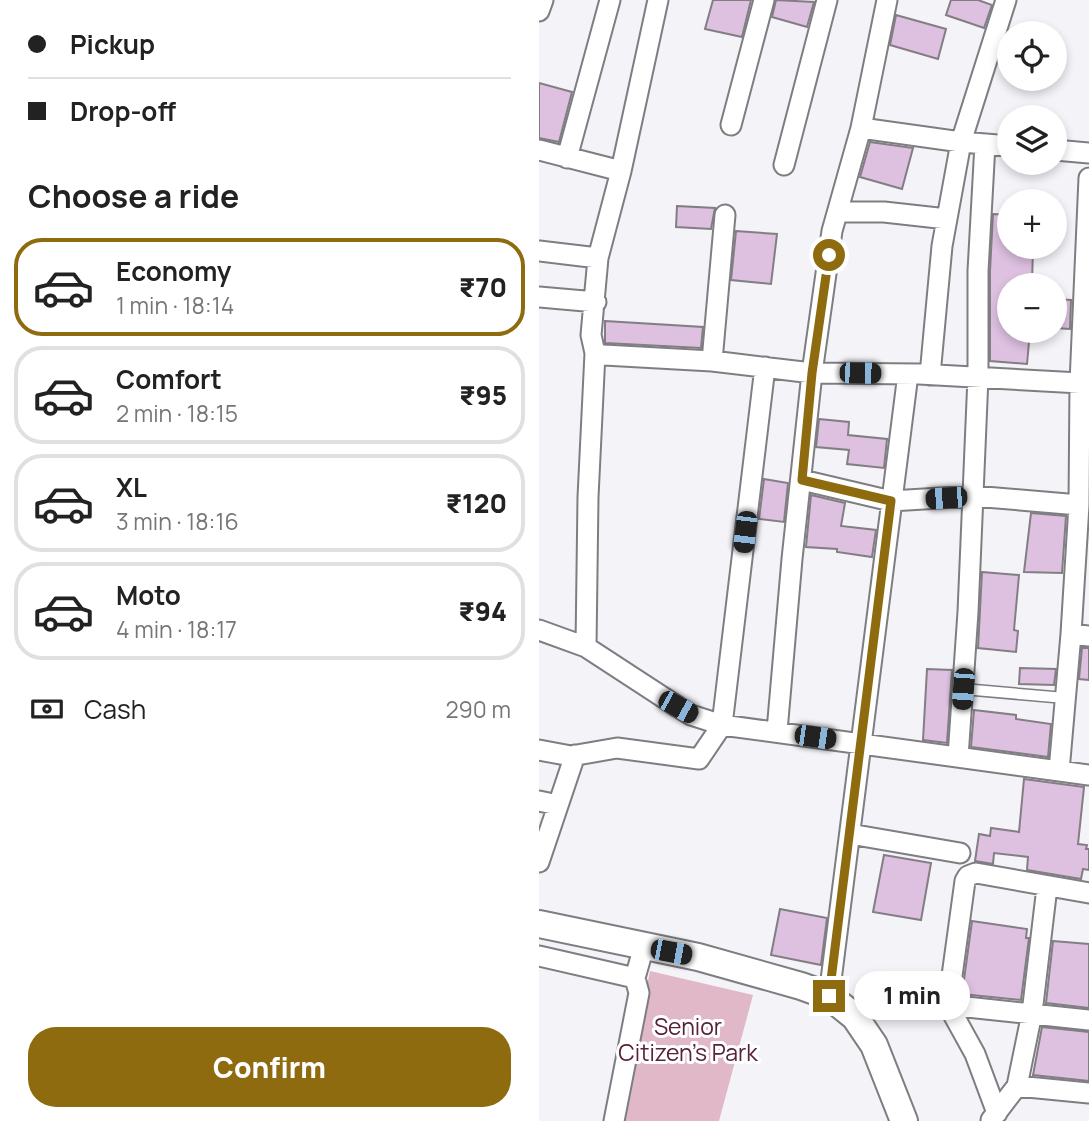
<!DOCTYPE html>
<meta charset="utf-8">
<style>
:root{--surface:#fff;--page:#f2f2f2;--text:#222;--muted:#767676;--line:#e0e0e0;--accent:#8d6b0e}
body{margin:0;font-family:Manrope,sans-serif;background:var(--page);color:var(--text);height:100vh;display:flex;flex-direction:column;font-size:26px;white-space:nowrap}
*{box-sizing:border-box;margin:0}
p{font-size:23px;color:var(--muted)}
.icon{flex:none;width:38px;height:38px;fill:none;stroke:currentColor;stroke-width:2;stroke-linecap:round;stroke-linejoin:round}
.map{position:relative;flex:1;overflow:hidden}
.details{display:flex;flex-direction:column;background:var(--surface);width:539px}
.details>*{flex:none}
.top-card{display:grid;align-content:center;height:154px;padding:0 28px;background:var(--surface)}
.controls{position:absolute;left:458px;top:21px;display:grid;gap:14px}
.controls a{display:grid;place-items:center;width:70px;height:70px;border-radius:50%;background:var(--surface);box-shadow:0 4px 10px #0003;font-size:35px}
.end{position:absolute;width:32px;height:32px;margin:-16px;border:9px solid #8d6b0e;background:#fff;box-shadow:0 0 0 4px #fff}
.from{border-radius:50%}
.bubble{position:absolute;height:49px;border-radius:24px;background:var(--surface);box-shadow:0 4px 10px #0003;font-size:23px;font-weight:800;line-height:49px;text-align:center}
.car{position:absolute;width:21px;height:42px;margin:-21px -10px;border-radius:9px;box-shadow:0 0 5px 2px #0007;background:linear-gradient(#222 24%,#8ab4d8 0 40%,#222 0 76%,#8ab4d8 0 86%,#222 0)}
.top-card b{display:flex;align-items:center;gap:24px;height:66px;font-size:26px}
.top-card b+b{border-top:2px solid var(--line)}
.top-card i{width:18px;height:18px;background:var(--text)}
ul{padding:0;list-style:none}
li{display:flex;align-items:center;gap:21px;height:98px;margin:0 14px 10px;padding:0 14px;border:4px solid var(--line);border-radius:28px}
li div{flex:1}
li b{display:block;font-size:26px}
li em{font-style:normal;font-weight:800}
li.on{border-color:var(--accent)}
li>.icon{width:63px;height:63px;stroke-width:1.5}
h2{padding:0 28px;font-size:32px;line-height:84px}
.pay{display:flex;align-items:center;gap:18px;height:77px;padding:0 28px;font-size:26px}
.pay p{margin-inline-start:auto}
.action{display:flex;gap:14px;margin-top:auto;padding:14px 28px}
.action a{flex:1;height:80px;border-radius:28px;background:var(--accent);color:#fff;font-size:28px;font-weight:800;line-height:80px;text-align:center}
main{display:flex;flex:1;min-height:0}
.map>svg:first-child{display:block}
.green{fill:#e1b8c7}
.building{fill:#dec0e1;stroke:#827e82;stroke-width:2}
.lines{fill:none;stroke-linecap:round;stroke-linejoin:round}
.lane-casing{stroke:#7e7e82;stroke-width:13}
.street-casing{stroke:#7e7e82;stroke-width:23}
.secondary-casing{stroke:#7e7e82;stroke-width:30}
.lane{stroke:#fff;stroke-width:10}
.street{stroke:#fff;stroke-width:19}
.secondary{stroke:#fff;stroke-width:26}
.route{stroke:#8d6b0e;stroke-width:9}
.labels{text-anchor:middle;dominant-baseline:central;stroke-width:6;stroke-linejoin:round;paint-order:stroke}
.park-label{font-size:23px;fill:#572139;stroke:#fff}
</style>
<main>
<section class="details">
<div class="top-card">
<b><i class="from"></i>Pickup</b>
<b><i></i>Drop-off</b>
</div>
<h2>Choose a ride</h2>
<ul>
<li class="on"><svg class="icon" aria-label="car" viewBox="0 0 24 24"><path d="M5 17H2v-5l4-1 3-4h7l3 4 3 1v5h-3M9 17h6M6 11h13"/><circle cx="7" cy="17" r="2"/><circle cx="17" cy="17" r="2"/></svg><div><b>Economy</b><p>1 min · 18:14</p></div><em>₹70</em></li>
<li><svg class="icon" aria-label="car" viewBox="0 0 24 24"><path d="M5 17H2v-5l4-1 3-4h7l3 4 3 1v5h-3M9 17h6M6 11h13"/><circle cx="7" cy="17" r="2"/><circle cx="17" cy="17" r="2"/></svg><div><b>Comfort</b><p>2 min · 18:15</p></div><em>₹95</em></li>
<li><svg class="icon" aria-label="car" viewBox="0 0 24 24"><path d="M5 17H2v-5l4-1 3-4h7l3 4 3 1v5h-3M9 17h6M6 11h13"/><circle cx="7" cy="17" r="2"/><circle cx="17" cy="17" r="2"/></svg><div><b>XL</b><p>3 min · 18:16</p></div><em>₹120</em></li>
<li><svg class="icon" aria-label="car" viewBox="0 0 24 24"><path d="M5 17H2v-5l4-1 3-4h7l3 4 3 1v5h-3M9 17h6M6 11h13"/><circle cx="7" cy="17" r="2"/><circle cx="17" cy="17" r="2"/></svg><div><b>Moto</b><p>4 min · 18:17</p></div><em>₹94</em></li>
</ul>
<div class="pay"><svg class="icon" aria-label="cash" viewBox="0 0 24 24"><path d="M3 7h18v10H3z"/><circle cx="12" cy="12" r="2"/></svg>Cash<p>290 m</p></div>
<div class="action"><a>Confirm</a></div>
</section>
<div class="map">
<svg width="550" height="1121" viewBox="0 0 550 1121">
<rect width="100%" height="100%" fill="#f4f3f8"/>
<!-- green -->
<path class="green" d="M111 971 214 995 180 1121H80Z"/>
<!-- building -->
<path class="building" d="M174 0H212L203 37 166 29Z
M237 0 275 2 268 27 233 17Z
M412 0H439L453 5 445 28 407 15Z
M357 15 407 29 399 59 351 45Z
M0 83 33 92 20 142 0 138Z
M331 142 374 148 363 189 321 177Z
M138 206 176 208 172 229 137 227Z
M454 214 471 215V247H494L493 285H471V331H491L488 364 451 361V271Z
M197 231 238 234 232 284 192 280Z
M516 299 532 300 531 329 516 328Z
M66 321 164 327 162 348 66 343Z
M280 419 310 422 309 435 348 439 345 468 308 464 310 450 277 447Z
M225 479 249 483 245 522 220 519Z
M272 495 306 503 302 526 337 530 333 557 298 552V549L267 547Z
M492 513 527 516 523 573 485 572Z
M443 572 480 575 475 630 479 631 477 652 439 648Z
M543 648H550V680L540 679Z
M481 668 517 669 515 685 480 684Z
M388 669 413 670 408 743 384 740Z
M435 710 477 715V719L512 724 509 757 432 747Z
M485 779 545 787 539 844 548 845 547 849H550V870L544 869 542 879 488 870 489 857 455 853 454 864 436 861 440 834 451 836 452 828 480 832Z
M345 855 392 863 382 920 334 912Z
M241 909 288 918 282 965 232 955Z
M433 921 488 929 487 938H490L482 1000 423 994Z
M514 941 550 944V1008L507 1003Z
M503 1027 550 1032V1081L494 1075Z"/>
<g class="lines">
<defs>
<path id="lane" d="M424 689 526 698"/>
<path id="street" d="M467 0 422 142 471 146
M0 11 4 0
M192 125 225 0
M322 128 422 142 403 246 391 375
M0 150 82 171 119 0
M516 150 550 153
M28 158 71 0
M245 165 288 0
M82 171 59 258 52 335 56 353 65 355 173 361 273 373 380 374 541 383 550 178
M299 212H345L408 219
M0 251 59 258
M0 297 57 302
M173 361 186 215
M263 480 352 501 434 496 540 505
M0 630 47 647 139 707 152 715 183 725 550 775
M532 634 540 505 541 383H550
M47 647 49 497 56 353
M238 731 253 559 273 373 293 231 322 128 348 0
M0 750 32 756 78 748 160 759 183 725 226 367
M419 757 429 612 439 377V271L446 144
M520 771 532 634 550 636
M0 801 19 805
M311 834 421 853
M0 862 36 755
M0 956 96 978 105 946
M290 996 369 374
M409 1005 550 1020
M478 1086 550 1093
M458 1113 436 1054 409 1005 426 881 429 876 437 873 550 893
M452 1120 478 1086 493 1013 508 887
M75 1121 100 993 96 978"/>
<path id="secondary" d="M0 924 159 957 262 986 290 996 316 1017 335 1045 365 1121"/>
</defs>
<!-- lane casing -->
<use href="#lane" class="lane-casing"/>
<!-- street casing -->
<use href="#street" class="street-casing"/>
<!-- secondary casing -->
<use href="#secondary" class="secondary-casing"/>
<!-- lane -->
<use href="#lane" class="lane"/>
<!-- street -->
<use href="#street" class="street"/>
<!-- secondary -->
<use href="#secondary" class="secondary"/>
</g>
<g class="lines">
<!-- route -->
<path class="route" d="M290 255 273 373 263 480 352 501 290 996"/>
</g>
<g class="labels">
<!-- park labels -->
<g class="park-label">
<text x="149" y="1026">Senior<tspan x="149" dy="26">Citizen's Park</tspan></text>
</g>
</g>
</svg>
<div class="controls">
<a><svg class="icon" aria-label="locate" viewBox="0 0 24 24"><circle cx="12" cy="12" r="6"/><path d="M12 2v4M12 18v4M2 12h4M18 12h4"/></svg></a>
<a><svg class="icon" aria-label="layers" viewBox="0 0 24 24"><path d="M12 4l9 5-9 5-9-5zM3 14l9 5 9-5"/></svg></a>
<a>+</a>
<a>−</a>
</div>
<i class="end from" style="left:290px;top:255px"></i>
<i class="end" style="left:290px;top:996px"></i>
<div class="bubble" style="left:315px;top:971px;width:116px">1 min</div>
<i class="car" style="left:321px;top:373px;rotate:91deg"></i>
<i class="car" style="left:407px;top:498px;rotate:266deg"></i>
<i class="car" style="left:206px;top:532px;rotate:187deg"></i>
<i class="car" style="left:424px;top:689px;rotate:184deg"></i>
<i class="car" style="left:139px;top:707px;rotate:119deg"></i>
<i class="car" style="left:276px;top:737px;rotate:98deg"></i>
<i class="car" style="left:132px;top:952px;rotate:101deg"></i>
</div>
</main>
